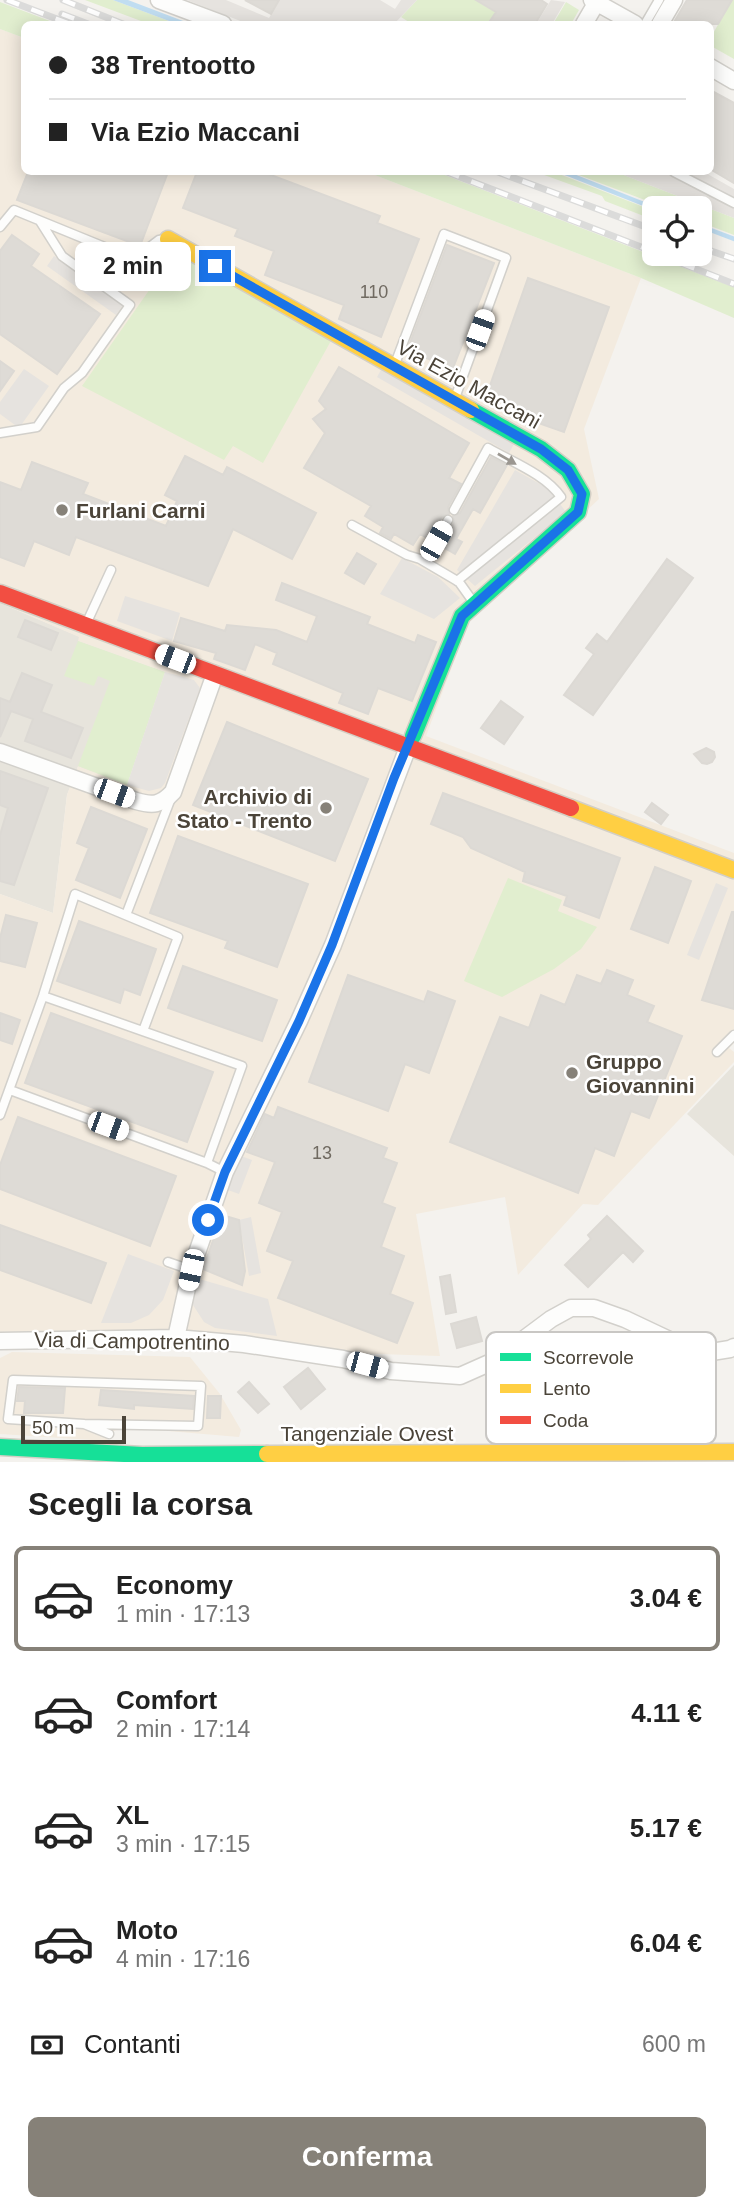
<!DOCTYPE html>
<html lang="it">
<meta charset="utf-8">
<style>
:root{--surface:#fff;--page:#f6f6f6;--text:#222;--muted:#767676;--line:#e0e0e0;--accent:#868178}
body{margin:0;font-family:Helvetica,sans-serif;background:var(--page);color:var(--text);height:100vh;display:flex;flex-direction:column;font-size:26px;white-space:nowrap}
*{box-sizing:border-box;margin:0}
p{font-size:23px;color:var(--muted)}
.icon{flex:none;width:38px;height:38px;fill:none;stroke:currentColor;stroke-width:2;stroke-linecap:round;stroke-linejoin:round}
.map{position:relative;height:1462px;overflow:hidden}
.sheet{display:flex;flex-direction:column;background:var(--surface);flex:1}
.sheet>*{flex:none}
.banner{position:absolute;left:21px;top:21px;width:693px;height:154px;border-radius:10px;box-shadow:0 4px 18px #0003;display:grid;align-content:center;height:154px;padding:0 28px;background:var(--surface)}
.tools{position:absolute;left:642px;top:196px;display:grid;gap:14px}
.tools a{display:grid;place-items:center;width:70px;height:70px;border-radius:10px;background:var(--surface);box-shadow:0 4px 18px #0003;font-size:35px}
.scale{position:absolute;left:21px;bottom:18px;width:105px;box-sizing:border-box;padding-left:7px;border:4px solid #4b4439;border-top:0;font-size:19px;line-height:24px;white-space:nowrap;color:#4b4439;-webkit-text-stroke:5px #fff;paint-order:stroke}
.end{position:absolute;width:32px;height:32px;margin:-16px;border:9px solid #1a73e8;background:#fff;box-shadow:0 0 0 4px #fff}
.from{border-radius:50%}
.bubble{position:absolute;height:49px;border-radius:10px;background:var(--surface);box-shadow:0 4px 18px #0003;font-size:23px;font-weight:700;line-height:49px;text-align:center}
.car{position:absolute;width:21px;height:42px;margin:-21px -10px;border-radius:9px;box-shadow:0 0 5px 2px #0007;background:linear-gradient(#fff 24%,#345 0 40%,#fff 0 76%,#345 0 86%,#fff 0)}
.banner b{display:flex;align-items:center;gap:24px;height:66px;font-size:26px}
.banner b+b{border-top:2px solid var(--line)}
.banner i{width:18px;height:18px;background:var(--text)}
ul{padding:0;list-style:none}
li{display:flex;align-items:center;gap:21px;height:105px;margin:0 14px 10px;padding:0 14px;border:4px solid transparent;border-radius:10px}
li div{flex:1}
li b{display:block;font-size:26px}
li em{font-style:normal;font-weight:700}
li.selected{border-color:var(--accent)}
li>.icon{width:63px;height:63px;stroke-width:1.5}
h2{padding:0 28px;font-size:32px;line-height:84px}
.pay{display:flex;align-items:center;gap:18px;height:77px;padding:0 28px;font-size:26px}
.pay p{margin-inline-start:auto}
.primary-button{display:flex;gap:14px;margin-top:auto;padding:14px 28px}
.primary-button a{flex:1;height:80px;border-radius:10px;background:var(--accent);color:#fff;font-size:28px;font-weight:700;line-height:80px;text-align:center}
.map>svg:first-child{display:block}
.residential{fill:#e7e4dc}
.commercial{fill:#f3ebdf}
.green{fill:#e1eecf}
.parking{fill:#e6e3df}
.water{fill:#c0ddf1}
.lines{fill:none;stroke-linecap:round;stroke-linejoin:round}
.stream{stroke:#c0ddf1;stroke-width:4.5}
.building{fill:#dedbd6;stroke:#dcd9d4;stroke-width:2}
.lane-casing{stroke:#d2d0cb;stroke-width:11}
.street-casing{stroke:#d2d0cb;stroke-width:19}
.fast-casing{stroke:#d3cfc5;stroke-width:19}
.slow-casing{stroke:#d3cfc5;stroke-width:19}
.jam-casing{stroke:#d3cfc5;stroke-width:19}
.lane{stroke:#fdfdfc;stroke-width:8}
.street{stroke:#fdfdfc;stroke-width:16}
.fast{stroke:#16e098;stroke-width:16}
.slow{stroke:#ffcf43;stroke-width:16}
.jam{stroke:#f24e42;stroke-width:16}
.rail-casing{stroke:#dbdbda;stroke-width:7}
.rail{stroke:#fff;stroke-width:4.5;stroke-dasharray:13;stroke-linecap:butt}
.oneway{fill:#9b9791}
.route{stroke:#1a73e8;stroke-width:9}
.poi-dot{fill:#868178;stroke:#fff;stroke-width:2.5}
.labels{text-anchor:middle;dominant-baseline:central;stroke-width:5;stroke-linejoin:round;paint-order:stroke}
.number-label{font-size:18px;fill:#706a61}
.street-label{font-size:21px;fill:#4b4439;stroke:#fff}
.poi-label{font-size:21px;font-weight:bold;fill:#4b4439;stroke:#fff;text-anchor:start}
.key{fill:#fff;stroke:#c9c7c4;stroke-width:2}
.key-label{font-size:19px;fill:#4b4439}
</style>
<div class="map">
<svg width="734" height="1462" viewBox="0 0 734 1462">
<rect width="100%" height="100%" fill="#f4f2ee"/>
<!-- residential -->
<path class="residential" d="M0 603 80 637 79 641 165 672 127 785 78 767 67 795 53 913 0 894Z
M734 1065V1156L687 1114Z"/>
<!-- commercial -->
<path class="commercial" d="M0 29 24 38V172H367L641 278 584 429 599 499 470 619 426 736 734 853V1043L729 1048 734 1052V1062L598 1205 583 1204 518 1275 505 1197 416 1214 440 1356 0 1342V894L53 913 67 795 78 766 128 784 165 672 78 641 79 637 0 603Z
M12 1352 190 1357 220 1394 241 1430 239 1437 121 1427 109 1434 107 1441 0 1434V1358Z"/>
<!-- green -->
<path class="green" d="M85 0H113L177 24H149Z
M417 0H476L496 12 488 24H412L401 17Z
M732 0H734V59L711 46V37Z
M0 2 58 24H24V38L0 29Z
M566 2 579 10 571 24H553Z
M367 172H437L718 281 734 287V318L641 278Z
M536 172H554L654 211V220L605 201 602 196Z
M571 172H616L734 218V235L700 222V208H666Z
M178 249 332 339 263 463 233 446 224 460 82 386Z
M78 641 165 672 127 785 78 766 110 681 98 676 94 686 64 676Z
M508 878 562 900 558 911 597 927 581 949 554 969 502 997 464 981Z"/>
<!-- parking -->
<path class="parking" d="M187 0H226L269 18 279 0H380L395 9 401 0H417L394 24H248Z
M551 0 565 2 552 24H536Z
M616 172H704L734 189V218Z
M54 256 123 305 116 315 47 266Z
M382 368 514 444 509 453 377 377Z
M24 369 49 386 19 428 0 414V402Z
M515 470 549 489 566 512 475 586 457 570Z
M402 558 438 577 460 598 434 619 380 594Z
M125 596 180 613 172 641 117 621Z
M165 672 194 680 200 688 165 783 161 788 149 791 127 785Z
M716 883 728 888 699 960 687 955Z
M241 1156 252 1160 239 1194 228 1190Z
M251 1217 261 1273 249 1276 239 1220Z
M128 1254 174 1271 163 1300 149 1315 131 1323H101Z
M196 1278 268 1299 277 1336 215 1328 204 1322 193 1305 191 1293Z"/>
<!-- water -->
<path class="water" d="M113 0H128L191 24H177Z"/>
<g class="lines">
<!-- stream -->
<path class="stream" d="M563 172 654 208
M700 226 734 239"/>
</g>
<!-- building -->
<path class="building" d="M245 0H279L271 14Z
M476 0H541L547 4 535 24H488L496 12Z
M687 0H732L718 24H673Z
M710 90 734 103V183L710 169Z
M28 172H168L140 246 17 200Z
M197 172H263L380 216 377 223 419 239 381 337 339 319 344 305 265 275 274 251 235 236 238 229 183 208Z
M12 235 39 254 31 266 100 314 57 374 0 334V251Z
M447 245 494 263 453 368 407 351Z
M528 278 609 307 564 432 524 418 527 411 486 397Z
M0 361 14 371 0 391Z
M339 367 469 443 449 478 461 484 448 507 449 514 442 517 429 539 420 534 413 545 394 534 391 539 380 533 383 527 365 516 371 506 304 468 325 433 313 419 326 409 319 401Z
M185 456 223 475 227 467 316 513 292 559 233 529 208 586 76 537 69 555 34 541 24 566 0 557V482L21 490 32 462 88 483 83 494 166 526 177 501 165 495Z
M491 457 507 465 480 513 473 509 456 539 462 542 455 554 441 546 454 523 453 516 460 513Z
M357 553 376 564 364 584 345 573Z
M667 559 693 578 593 715 564 695 594 654 586 648 597 634 607 642Z
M282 583 370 617 367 624 415 643 418 635 436 642 412 701 378 688 368 714 339 703 343 693 273 664 277 653 255 644 245 670 214 659 216 653 174 641 181 618 225 631 227 625 276 630 307 642 317 616 276 600Z
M25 620 58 633 51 650 18 637Z
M22 673 52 685 41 712 83 728 71 758 25 741 33 719 11 711 0 737V698L10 702Z
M501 701 523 717 504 744 481 728Z
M227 722 368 779 335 861 193 805Z
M706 748 714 752 715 757 712 762 707 764 702 763 694 754Z
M0 771 48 788 14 885 0 881V835L8 808 0 805Z
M443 793 620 858 599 918 564 905 567 896 523 881 525 872 471 848 463 837 431 824Z
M652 803 668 815 661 824 645 812Z
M91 807 147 829 120 898 76 880 89 848 77 843Z
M178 836 308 884 277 967 225 948 228 941 150 913Z
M655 867 691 881 668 943 631 929Z
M732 912H734V1009L702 1000Z
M6 915 37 923 25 967 0 961V938Z
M79 921 156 949 140 995 124 989 120 1003 57 981Z
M183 966 277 1000 262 1041 168 1008Z
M607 970 633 980 627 995 654 1006 647 1022 682 1036 649 1118 631 1111 614 1156 595 1148 578 1193 450 1142 500 1017 529 1028 541 995 565 1005 577 975 601 984Z
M348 975 424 1002 428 991 455 1001 429 1073 405 1064 388 1111 309 1082Z
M0 1013 20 1020 12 1044 0 1040Z
M51 1013 213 1072 187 1142 25 1083Z
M278 1107 387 1148 383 1158 397 1163 382 1203 395 1208 381 1247 404 1256 390 1294 413 1303 397 1343 278 1298 293 1261 267 1251 282 1212 259 1203 275 1162 247 1152 265 1114 274 1118Z
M18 1117 176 1176 150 1246 0 1189V1165Z
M222 1215 239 1220 245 1271 242 1285 203 1269Z
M607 1216 643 1251 633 1262 623 1252 588 1287 565 1265 591 1239 588 1235Z
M0 1225 106 1263 91 1303 0 1270Z
M450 1275 456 1312 446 1314 440 1277Z
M476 1317 482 1341 457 1348 451 1324Z
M308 1368 325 1389 301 1409 284 1387Z
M249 1382 269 1404 258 1413 238 1392Z
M19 1387 65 1388 63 1413H24L25 1401H17Z
M101 1390 194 1396 193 1409 134 1405V1409L99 1405Z
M208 1396H221L220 1418H207Z"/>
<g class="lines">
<defs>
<path id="lane" d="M645 24 659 0
M674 172 734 203
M0 227 14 210 134 259 159 240 165 239
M395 364 444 234 506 258 455 398
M0 433 37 427 64 388 82 373 130 305 62 256 40 221
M454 510 488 448C512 462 545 474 561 497L457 581
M352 525 407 555 420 559 459 582 474 603
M424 561 448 520
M87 622 111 570
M126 915 171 798
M43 996 242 1066 207 1163
M717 1052 734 1035
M10 1090 207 1163 225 1172
M0 1115 43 996 75 894 178 937 143 1031
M168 1262 191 1270
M84 1424 198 1426 201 1386 13 1380 8 1419 84 1424 109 1434"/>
<path id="street" d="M159 0 223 24
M592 0 635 24
M584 24 598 0
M660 24 674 0
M710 67 734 81
M0 752 136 801C153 806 161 805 173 792L215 674
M176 1338 191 1270 225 1172 299 1021 333 945 408 747
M0 1341 176 1338 244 1344 343 1359 391 1371 460 1376 496 1360 551 1319 571 1308H594L625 1319 699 1354 730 1349 734 1347"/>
<path id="fast" d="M413 736 462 616 578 512 582 494 568 470 541 449 471 410
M0 1447 142 1455 267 1454"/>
<path id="slow" d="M168 239 471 410
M571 808 734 870
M267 1454 734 1452"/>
<path id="jam" d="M0 593 571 808"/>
</defs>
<!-- lane casing -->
<use href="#lane" class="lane-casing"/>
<!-- street casing -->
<use href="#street" class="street-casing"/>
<!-- fast casing -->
<use href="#fast" class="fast-casing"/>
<!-- slow casing -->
<use href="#slow" class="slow-casing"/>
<!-- jam casing -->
<use href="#jam" class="jam-casing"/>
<!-- lane -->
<use href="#lane" class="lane"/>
<!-- street -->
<use href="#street" class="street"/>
<!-- fast -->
<use href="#fast" class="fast"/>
<!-- slow -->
<use href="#slow" class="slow"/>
<!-- jam -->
<use href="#jam" class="jam"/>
<defs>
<path id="rail" d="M7 0 70 24
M63 0 123 24
M62 14 88 24
M447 172 654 252
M498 172 654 230
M700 247 734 259
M658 254 734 284"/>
</defs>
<!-- rail casing -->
<use href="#rail" class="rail-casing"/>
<!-- rail -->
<use href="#rail" class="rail"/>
</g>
<!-- one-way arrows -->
<defs><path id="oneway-solid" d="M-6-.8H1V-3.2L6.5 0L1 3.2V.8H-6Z" transform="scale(1.75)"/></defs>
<use class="oneway" href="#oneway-solid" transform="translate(507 459) rotate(30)"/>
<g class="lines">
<!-- route -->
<path class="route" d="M208 1220 225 1172 299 1021 332 945 394 778 462 616 578 512 582 494 568 470 541 449 215 266"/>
</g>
<!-- markers -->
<g class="poi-dot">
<circle cx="62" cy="510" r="7"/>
<circle cx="326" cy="808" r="7"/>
<circle cx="572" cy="1073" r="7"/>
</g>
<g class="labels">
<!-- number labels -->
<g class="number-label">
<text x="374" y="292">110</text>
<text x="322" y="1153">13</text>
</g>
<!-- street labels -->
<g class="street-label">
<text transform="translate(469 384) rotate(29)">Via Ezio Maccani</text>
<text transform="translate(132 1341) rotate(1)">Via di Campotrentino</text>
<text x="367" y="1433">Tangenziale Ovest</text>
</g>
<!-- poi labels -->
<g class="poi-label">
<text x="76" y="510">Furlani Carni</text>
<text x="312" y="796" text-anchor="end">Archivio di<tspan x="312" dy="24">Stato - Trento</tspan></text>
<text x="586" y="1061">Gruppo<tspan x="586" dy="24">Giovannini</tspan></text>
</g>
</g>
<!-- legend -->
<rect x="486" y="1332" width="230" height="112" rx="10" class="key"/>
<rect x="500" y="1353" width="31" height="8" fill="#16e098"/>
<rect x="500" y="1384" width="31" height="9" fill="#ffcf43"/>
<rect x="500" y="1416" width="31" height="8" fill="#f24e42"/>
<g class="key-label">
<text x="543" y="1364">Scorrevole</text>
<text x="543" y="1395">Lento</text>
<text x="543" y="1427">Coda</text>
</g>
</svg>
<div class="tools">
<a><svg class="icon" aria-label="locate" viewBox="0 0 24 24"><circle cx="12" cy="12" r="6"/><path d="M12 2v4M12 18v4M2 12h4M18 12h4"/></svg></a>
</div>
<div class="scale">50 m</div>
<i class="end from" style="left:208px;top:1220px"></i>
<i class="end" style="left:215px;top:266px"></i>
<div class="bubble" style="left:75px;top:242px;width:116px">2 min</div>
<i class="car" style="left:480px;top:330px;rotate:20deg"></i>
<i class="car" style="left:436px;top:541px;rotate:30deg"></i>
<i class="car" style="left:175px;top:659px;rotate:291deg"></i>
<i class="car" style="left:114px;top:793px;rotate:110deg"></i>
<i class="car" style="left:108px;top:1126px;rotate:110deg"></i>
<i class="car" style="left:191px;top:1270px;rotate:192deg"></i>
<i class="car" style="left:367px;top:1365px;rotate:105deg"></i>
<div class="banner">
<b><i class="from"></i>38 Trentootto</b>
<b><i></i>Via Ezio Maccani</b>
</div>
</div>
<section class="sheet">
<h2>Scegli la corsa</h2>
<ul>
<li class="selected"><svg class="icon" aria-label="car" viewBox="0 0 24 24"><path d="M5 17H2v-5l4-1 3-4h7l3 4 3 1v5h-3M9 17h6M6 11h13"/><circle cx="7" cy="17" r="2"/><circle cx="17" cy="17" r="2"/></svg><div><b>Economy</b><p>1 min · 17:13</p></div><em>3.04 €</em></li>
<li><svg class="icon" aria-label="car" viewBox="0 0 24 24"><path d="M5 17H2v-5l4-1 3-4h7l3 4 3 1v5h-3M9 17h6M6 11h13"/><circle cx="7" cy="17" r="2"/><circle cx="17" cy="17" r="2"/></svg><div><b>Comfort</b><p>2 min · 17:14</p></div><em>4.11 €</em></li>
<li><svg class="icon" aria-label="car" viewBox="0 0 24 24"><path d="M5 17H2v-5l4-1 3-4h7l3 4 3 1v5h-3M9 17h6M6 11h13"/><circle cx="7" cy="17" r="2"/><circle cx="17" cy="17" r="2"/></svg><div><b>XL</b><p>3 min · 17:15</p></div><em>5.17 €</em></li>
<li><svg class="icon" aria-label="car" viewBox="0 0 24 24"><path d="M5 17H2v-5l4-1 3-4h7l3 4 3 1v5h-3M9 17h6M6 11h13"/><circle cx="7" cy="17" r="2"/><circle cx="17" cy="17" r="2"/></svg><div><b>Moto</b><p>4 min · 17:16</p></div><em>6.04 €</em></li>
</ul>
<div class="pay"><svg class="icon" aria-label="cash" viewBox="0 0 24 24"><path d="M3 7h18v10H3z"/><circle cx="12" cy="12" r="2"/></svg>Contanti<p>600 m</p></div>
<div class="primary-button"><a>Conferma</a></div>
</section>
